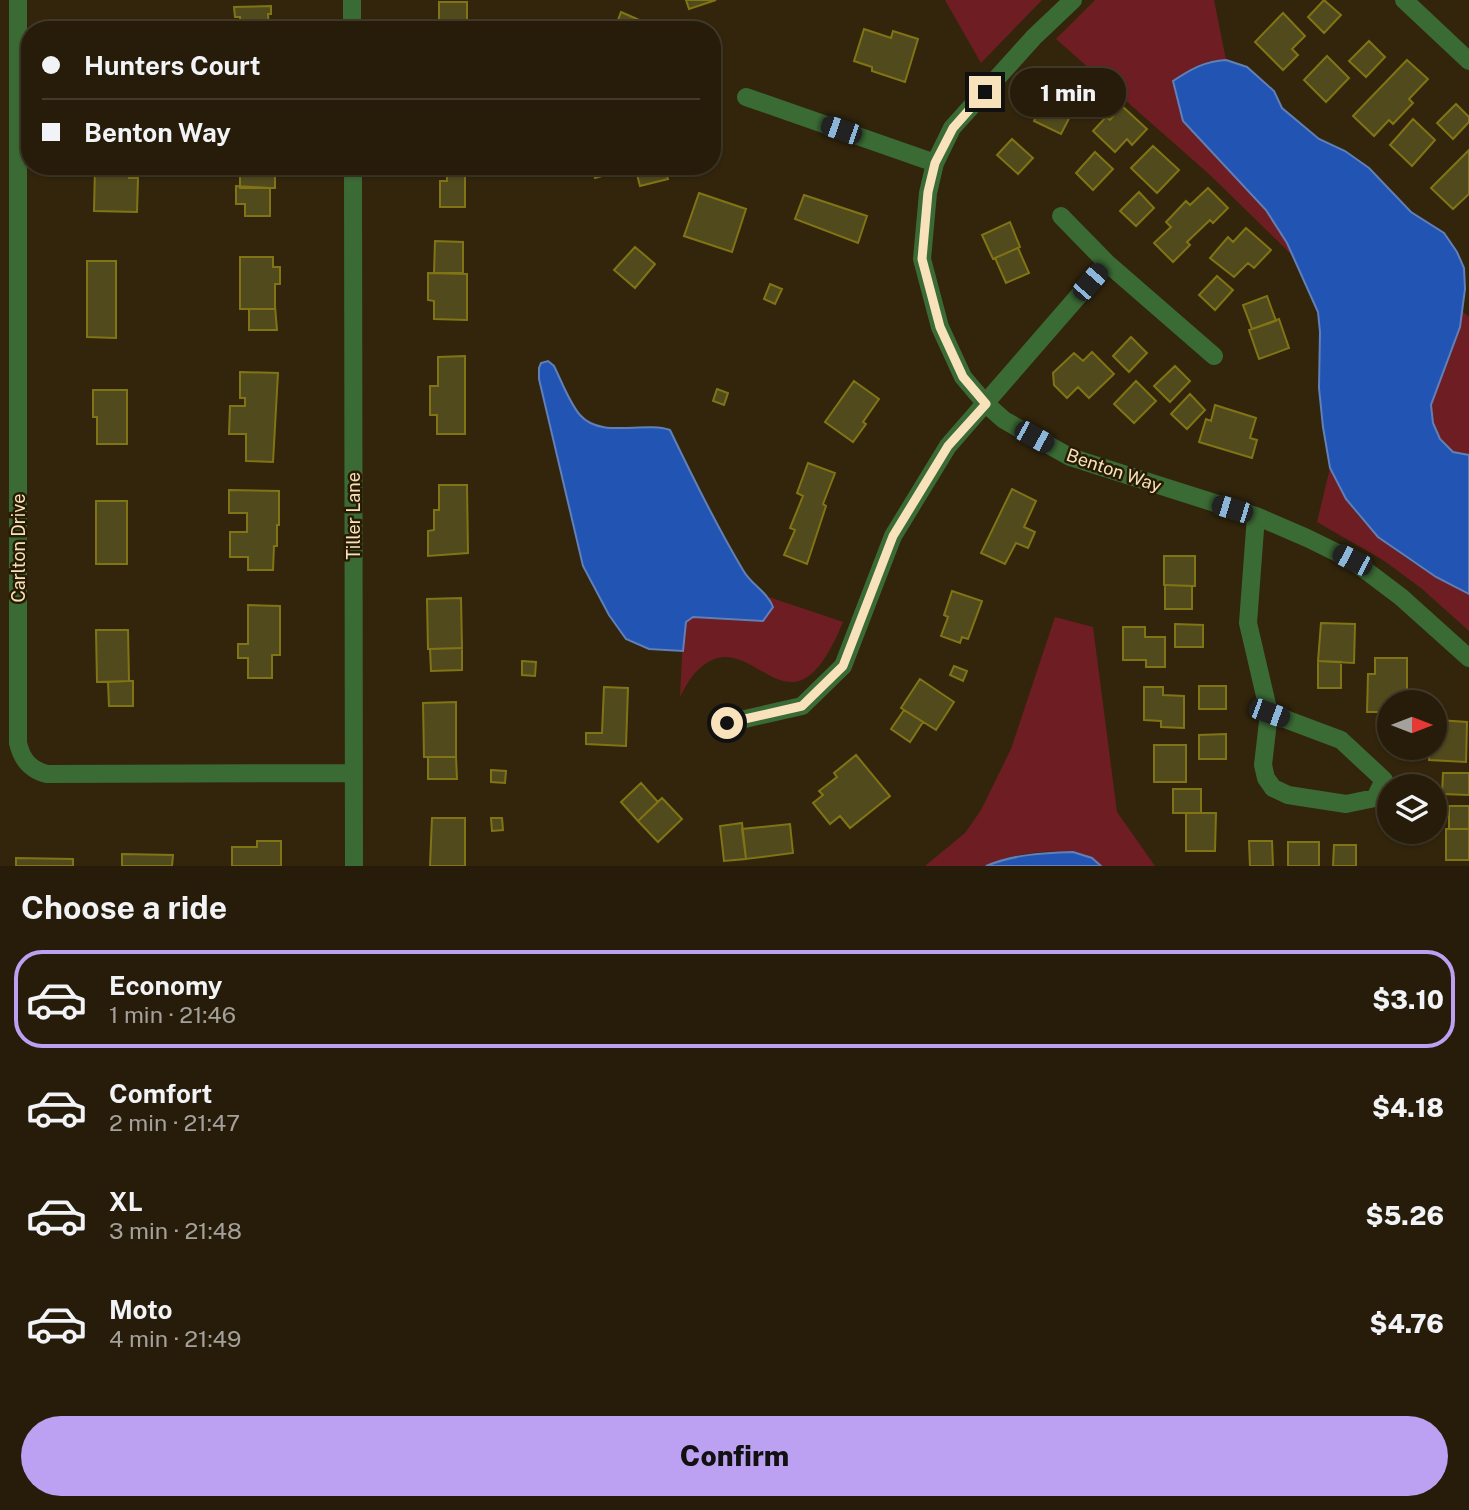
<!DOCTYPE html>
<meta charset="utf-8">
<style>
:root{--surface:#261c09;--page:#2e2512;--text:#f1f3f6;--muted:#a4a19c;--line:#423a2a;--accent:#bca0f2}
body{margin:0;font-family:"Public Sans",sans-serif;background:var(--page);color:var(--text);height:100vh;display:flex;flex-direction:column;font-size:26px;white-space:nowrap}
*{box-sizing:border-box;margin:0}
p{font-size:23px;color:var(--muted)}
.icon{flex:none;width:38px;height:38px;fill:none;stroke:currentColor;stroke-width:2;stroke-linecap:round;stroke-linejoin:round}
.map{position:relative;height:866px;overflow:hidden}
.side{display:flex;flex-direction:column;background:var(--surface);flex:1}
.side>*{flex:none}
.guide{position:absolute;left:21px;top:21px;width:700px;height:154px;border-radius:28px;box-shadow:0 2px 5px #0004,0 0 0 2px var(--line);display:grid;align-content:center;height:154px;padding:0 21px;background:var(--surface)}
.needle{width:46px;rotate:90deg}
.controls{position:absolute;left:1377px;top:690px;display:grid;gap:14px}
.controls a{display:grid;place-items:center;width:70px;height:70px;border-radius:50%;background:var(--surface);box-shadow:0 2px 5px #0004,0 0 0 2px var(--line);font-size:35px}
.end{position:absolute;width:32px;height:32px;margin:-16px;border:9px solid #f7e2bc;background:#111;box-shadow:0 0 0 4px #111}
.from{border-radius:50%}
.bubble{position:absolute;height:49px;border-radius:24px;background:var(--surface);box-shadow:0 2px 5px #0004,0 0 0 2px var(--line);font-size:23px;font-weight:800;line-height:49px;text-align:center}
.car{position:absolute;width:21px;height:42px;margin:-21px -10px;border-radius:9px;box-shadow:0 0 5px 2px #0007;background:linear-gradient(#222 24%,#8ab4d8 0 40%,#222 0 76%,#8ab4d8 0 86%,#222 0)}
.guide b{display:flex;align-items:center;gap:24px;height:66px;font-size:26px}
.guide b+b{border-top:2px solid var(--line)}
.guide i{width:18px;height:18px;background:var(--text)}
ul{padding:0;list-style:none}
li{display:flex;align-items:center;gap:21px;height:98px;margin:0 14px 10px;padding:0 7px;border:4px solid transparent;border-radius:28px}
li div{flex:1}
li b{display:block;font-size:26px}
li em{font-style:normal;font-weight:800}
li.current{border-color:var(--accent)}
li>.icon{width:63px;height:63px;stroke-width:1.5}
h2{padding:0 21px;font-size:32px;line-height:84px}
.button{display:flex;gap:14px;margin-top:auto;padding:14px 21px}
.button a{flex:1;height:80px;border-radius:42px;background:var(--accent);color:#111;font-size:28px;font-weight:800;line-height:80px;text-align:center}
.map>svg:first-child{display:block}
.green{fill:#6e1e23}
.water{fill:#2254b3;stroke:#627fb6;stroke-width:2}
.building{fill:#514a1c;stroke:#817415;stroke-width:2}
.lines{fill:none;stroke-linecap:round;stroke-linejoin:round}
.minor{stroke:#3b6b35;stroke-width:18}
.route{stroke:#f7e2bc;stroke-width:9}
.labels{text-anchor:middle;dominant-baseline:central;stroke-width:5;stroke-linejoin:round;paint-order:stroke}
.street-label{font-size:18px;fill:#f7e2bc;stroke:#281b03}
</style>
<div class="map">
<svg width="1469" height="866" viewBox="0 0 1469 866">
<rect width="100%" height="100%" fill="#32250c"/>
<!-- green -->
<path class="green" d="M945 0H1042L981 63Z
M1095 0H1214L1226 60 1210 61 1192 68 1182 121 1266 210 1294 257 1210 175 1056 39Z
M1462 311 1469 317V455L1453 452 1440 439 1433 423 1431 405 1455 342Z
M1330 468C1335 478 1340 488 1345 498 1373 542 1423 571 1469 594V631L1421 588 1383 560 1317 522Z
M769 597 843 622C788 756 753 616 698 670 690 677 685 688 680 697L683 635 686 622 693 617 763 621 773 608Z
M1055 617 1093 627 1117 812 1155 866H1101C1077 845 1035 851 1006 858 999 860 992 865 985 866 966 866 944 866 925 866L965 833 981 810 1011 749Z"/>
<!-- water -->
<path class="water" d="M1226 60 1247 67 1274 91 1282 108 1319 139 1345 151 1369 168 1411 212 1444 233 1457 252 1464 268 1465 289 1460 327 1431 405 1433 423 1440 439 1453 452 1469 455V594L1436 577 1378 537 1346 499 1330 468 1323 427 1319 388 1320 332 1318 312 1287 243 1266 210 1183 121 1173 81C1191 69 1205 61 1226 60Z
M548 361 554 366C562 382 569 402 580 415 601 439 643 421 670 430 693 478 716 525 743 570 751 585 767 591 773 607L763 621 693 617 686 622 683 651 649 649 626 639 609 615 583 566 539 379V368L541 363Z
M1073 852 1092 858 1101 866H986C1015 854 1043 853 1073 852Z"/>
<!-- building -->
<path class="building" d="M686 0H716L689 9Z
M1324 0 1341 15 1324 33 1308 17Z
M439 2H467V30H439Z
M271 6V14H268L269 30H241L240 17H235L234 7Z
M621 12 662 30H620L615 28Z
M1283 13 1305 36 1292 49 1298 55 1283 70 1255 42Z
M864 29 891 38 893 31 918 39 905 82 872 71V67L854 61Z
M1369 41 1385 57 1366 77 1349 61Z
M1327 56 1349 78 1326 102 1304 80Z
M1407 60 1428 79 1409 99 1413 103 1393 124 1389 120 1374 136 1353 116Z
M1048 92 1076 105 1061 134 1034 121Z
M1456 104 1469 117V122L1453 139 1437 123Z
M1122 106 1147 129 1132 145 1127 139 1115 152 1093 131 1106 117 1110 120Z
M1413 119 1435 140 1412 166 1390 145Z
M1012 139 1033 158 1018 174 997 155Z
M1153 146 1179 170 1157 193 1131 168Z
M1469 150V194L1453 209 1431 188Z
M1095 152 1113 169 1093 190 1076 173Z
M129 166V178H138L137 212 94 211 95 167 88 166Z
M240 166H275V188H240Z
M436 166H465V207H440V181H447V173L436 172Z
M592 166H664L668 179 640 186 635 167 595 178Z
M236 186 270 188V216H245V204H236Z
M1208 188 1228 208 1213 223 1210 220 1187 242 1190 245 1173 262 1154 243 1171 227 1166 222 1186 201 1190 205Z
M1139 192 1154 208 1136 226 1120 211Z
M699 193 746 209 732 252 684 236Z
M804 195 867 216 858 243 795 219Z
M1010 222 1020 247 993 259 982 235Z
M1246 228 1271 250 1254 268 1248 263 1234 277 1210 258 1228 237 1233 242Z
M435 241 463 242V273H434Z
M635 247 655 264 635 288 614 270Z
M1018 248 1029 273 1006 283 995 258Z
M240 257H273V267H280V284H275V309H240Z
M87 261H116V338L87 337Z
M428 273 467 274V320L434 319V301L428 300Z
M1217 276 1233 290 1215 310 1199 295Z
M770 284 782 289 775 304 764 299Z
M1267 296 1276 321 1252 329 1243 305Z
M275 306 277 330H249V309H275Z
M1279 319 1289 348 1259 359 1249 330Z
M1131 337 1147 353 1129 372 1113 356Z
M1092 352 1114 374 1089 398 1078 387 1067 398 1054 385 1053 373 1074 353 1083 361Z
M465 356V434H437V415H430V386H438V357Z
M1175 366 1190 381 1170 402 1154 386Z
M240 372 278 373 273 462 246 461V434H229L230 406H245V398H240Z
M854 381 879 399 863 422 866 424 853 442 825 422Z
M1136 381 1156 401 1134 423 1114 404Z
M717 389 728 393 724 405 713 401Z
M93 390H127V444H97V417H93Z
M1190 394 1205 410 1187 429 1171 414Z
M1215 405 1256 418 1250 438 1257 440 1252 458 1199 442 1206 419 1211 421Z
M808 463 835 473 823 504 826 506 807 564 784 555 795 530 790 528 803 496 797 493Z
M439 485H467L468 553 428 556V531L434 530V510H439Z
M1012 489 1036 501 1024 527 1035 532 1028 548 1016 543 1005 564 981 553Z
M229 490 279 491V525H277V546H274L273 570H248V557H230V532H247V513H229Z
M96 501H127V564H96Z
M1164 556H1195V586L1164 585Z
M1165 585 1192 586V609H1165Z
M952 591 982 601 968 639 962 637 960 643 941 636 948 617 944 615Z
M461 598 462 648 428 649 427 599Z
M248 605 280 606V655H272V678H248V658H238V644H248Z
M1321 623 1355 624 1354 663 1318 661Z
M1175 624 1203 625V647H1175Z
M1123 627H1145V637H1165V667H1146V660H1123Z
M96 630H128L129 681 97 682Z
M462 648V670L431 671 430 649Z
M1375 658H1407V698L1390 702V708H1382V712H1367L1368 674H1375Z
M522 661 536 662 535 676 522 675Z
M1318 661 1341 662V688H1318Z
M954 666 967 671 963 681 950 675Z
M920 679 954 702 936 730 901 708Z
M129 681H133V706H109L108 682Z
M1199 686H1226V709H1199Z
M604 687 628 688 626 746 586 744V733H602Z
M1144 687H1163V695L1184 696V728L1161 727V721L1144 720Z
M456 702V757H424L423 703Z
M1382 708H1390V736H1382Z
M904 710 923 722 910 742 891 729Z
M1438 720 1467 722 1466 762 1429 760 1430 747H1435V737H1438Z
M1226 734V759H1199V735Z
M1154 745H1186V782H1154Z
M856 755 890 796 850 828 840 816 830 824 813 803 823 795 819 791 837 777 834 773Z
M428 757H456L457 779H428Z
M491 770 506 771 505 783 491 782Z
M1443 773H1469V795L1442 794Z
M641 783 658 802 638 821 621 802Z
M1173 789H1201V813H1173Z
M662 798 682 819 658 842 638 821Z
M1449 806H1469V829H1449Z
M1186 813H1216L1215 851H1186Z
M432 818H465V866H430Z
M491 818H502L503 830 492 831Z
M742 823 746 859 724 861 720 826Z
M790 824 793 853 746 859 742 829Z
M1446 829H1469V860H1446Z
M257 841H281V866H232V847H257Z
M1249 841H1272L1273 866H1250Z
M1288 842H1319V866H1288Z
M1334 845H1356V866H1333Z
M122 854 173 855 172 866H122Z
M16 858 73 859V866H16Z"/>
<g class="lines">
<!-- minor -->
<path class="minor" d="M18 0V743C22 760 30 770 47 774L354 773
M352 0V30
M1073 0 1034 37 952 128 935 163 928 193 922 259 940 327 963 377 986 404 1004 420 1070 457 1256 516 1307 538 1352 560 1401 597 1469 658
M1404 0 1469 61
M746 97 935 163
M353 166 354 866
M1061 216 1107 263 1214 356
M1256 516 1248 623 1269 713 1341 740 1384 780 1375 798 1346 804 1288 795 1273 788 1266 778 1263 765 1269 713
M727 723 802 706 843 666 893 536 948 446 1107 263"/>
</g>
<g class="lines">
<!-- route -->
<path class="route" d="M727 723 802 706 843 666 893 536 948 446 986 404 963 377 940 327 922 259 928 192 935 163 953 128 985 92"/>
</g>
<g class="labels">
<!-- street labels -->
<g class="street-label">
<text transform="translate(1114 470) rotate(19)">Benton Way</text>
<text transform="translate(353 516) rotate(-90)">Tiller Lane</text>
<text transform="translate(18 548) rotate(-90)">Carlton Drive</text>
</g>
</g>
</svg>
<div class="controls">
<a><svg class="needle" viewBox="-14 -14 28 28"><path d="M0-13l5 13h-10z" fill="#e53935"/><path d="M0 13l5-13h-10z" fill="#a4a19c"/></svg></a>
<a><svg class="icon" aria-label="layers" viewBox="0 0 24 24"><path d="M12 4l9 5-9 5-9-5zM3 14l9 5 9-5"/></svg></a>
</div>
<i class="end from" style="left:727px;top:723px"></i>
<i class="end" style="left:985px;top:92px"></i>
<div class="bubble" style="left:1010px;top:68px;width:116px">1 min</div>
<i class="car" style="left:841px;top:130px;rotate:289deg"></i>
<i class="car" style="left:1090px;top:282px;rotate:41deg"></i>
<i class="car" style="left:1034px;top:437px;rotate:119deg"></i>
<i class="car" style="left:1232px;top:509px;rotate:287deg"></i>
<i class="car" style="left:1352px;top:560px;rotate:297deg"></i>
<i class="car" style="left:1269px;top:713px;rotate:110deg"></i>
<div class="guide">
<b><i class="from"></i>Hunters Court</b>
<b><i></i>Benton Way</b>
</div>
</div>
<section class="side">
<h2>Choose a ride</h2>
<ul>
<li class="current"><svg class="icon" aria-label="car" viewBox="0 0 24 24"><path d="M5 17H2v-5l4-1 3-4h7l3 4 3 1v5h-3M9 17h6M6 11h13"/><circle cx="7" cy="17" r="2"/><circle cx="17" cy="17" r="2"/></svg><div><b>Economy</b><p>1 min · 21:46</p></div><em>$3.10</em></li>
<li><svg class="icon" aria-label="car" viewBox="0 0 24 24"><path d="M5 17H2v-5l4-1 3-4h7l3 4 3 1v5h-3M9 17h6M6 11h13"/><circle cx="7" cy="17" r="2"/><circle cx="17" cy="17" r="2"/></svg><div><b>Comfort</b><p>2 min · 21:47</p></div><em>$4.18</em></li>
<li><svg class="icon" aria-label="car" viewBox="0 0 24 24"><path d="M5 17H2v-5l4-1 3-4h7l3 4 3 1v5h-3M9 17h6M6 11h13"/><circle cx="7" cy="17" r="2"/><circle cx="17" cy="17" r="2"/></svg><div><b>XL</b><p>3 min · 21:48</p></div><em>$5.26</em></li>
<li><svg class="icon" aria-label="car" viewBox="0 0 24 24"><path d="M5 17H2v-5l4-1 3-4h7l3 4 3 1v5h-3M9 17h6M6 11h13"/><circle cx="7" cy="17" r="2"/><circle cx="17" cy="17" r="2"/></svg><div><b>Moto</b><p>4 min · 21:49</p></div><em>$4.76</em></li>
</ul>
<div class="button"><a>Confirm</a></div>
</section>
